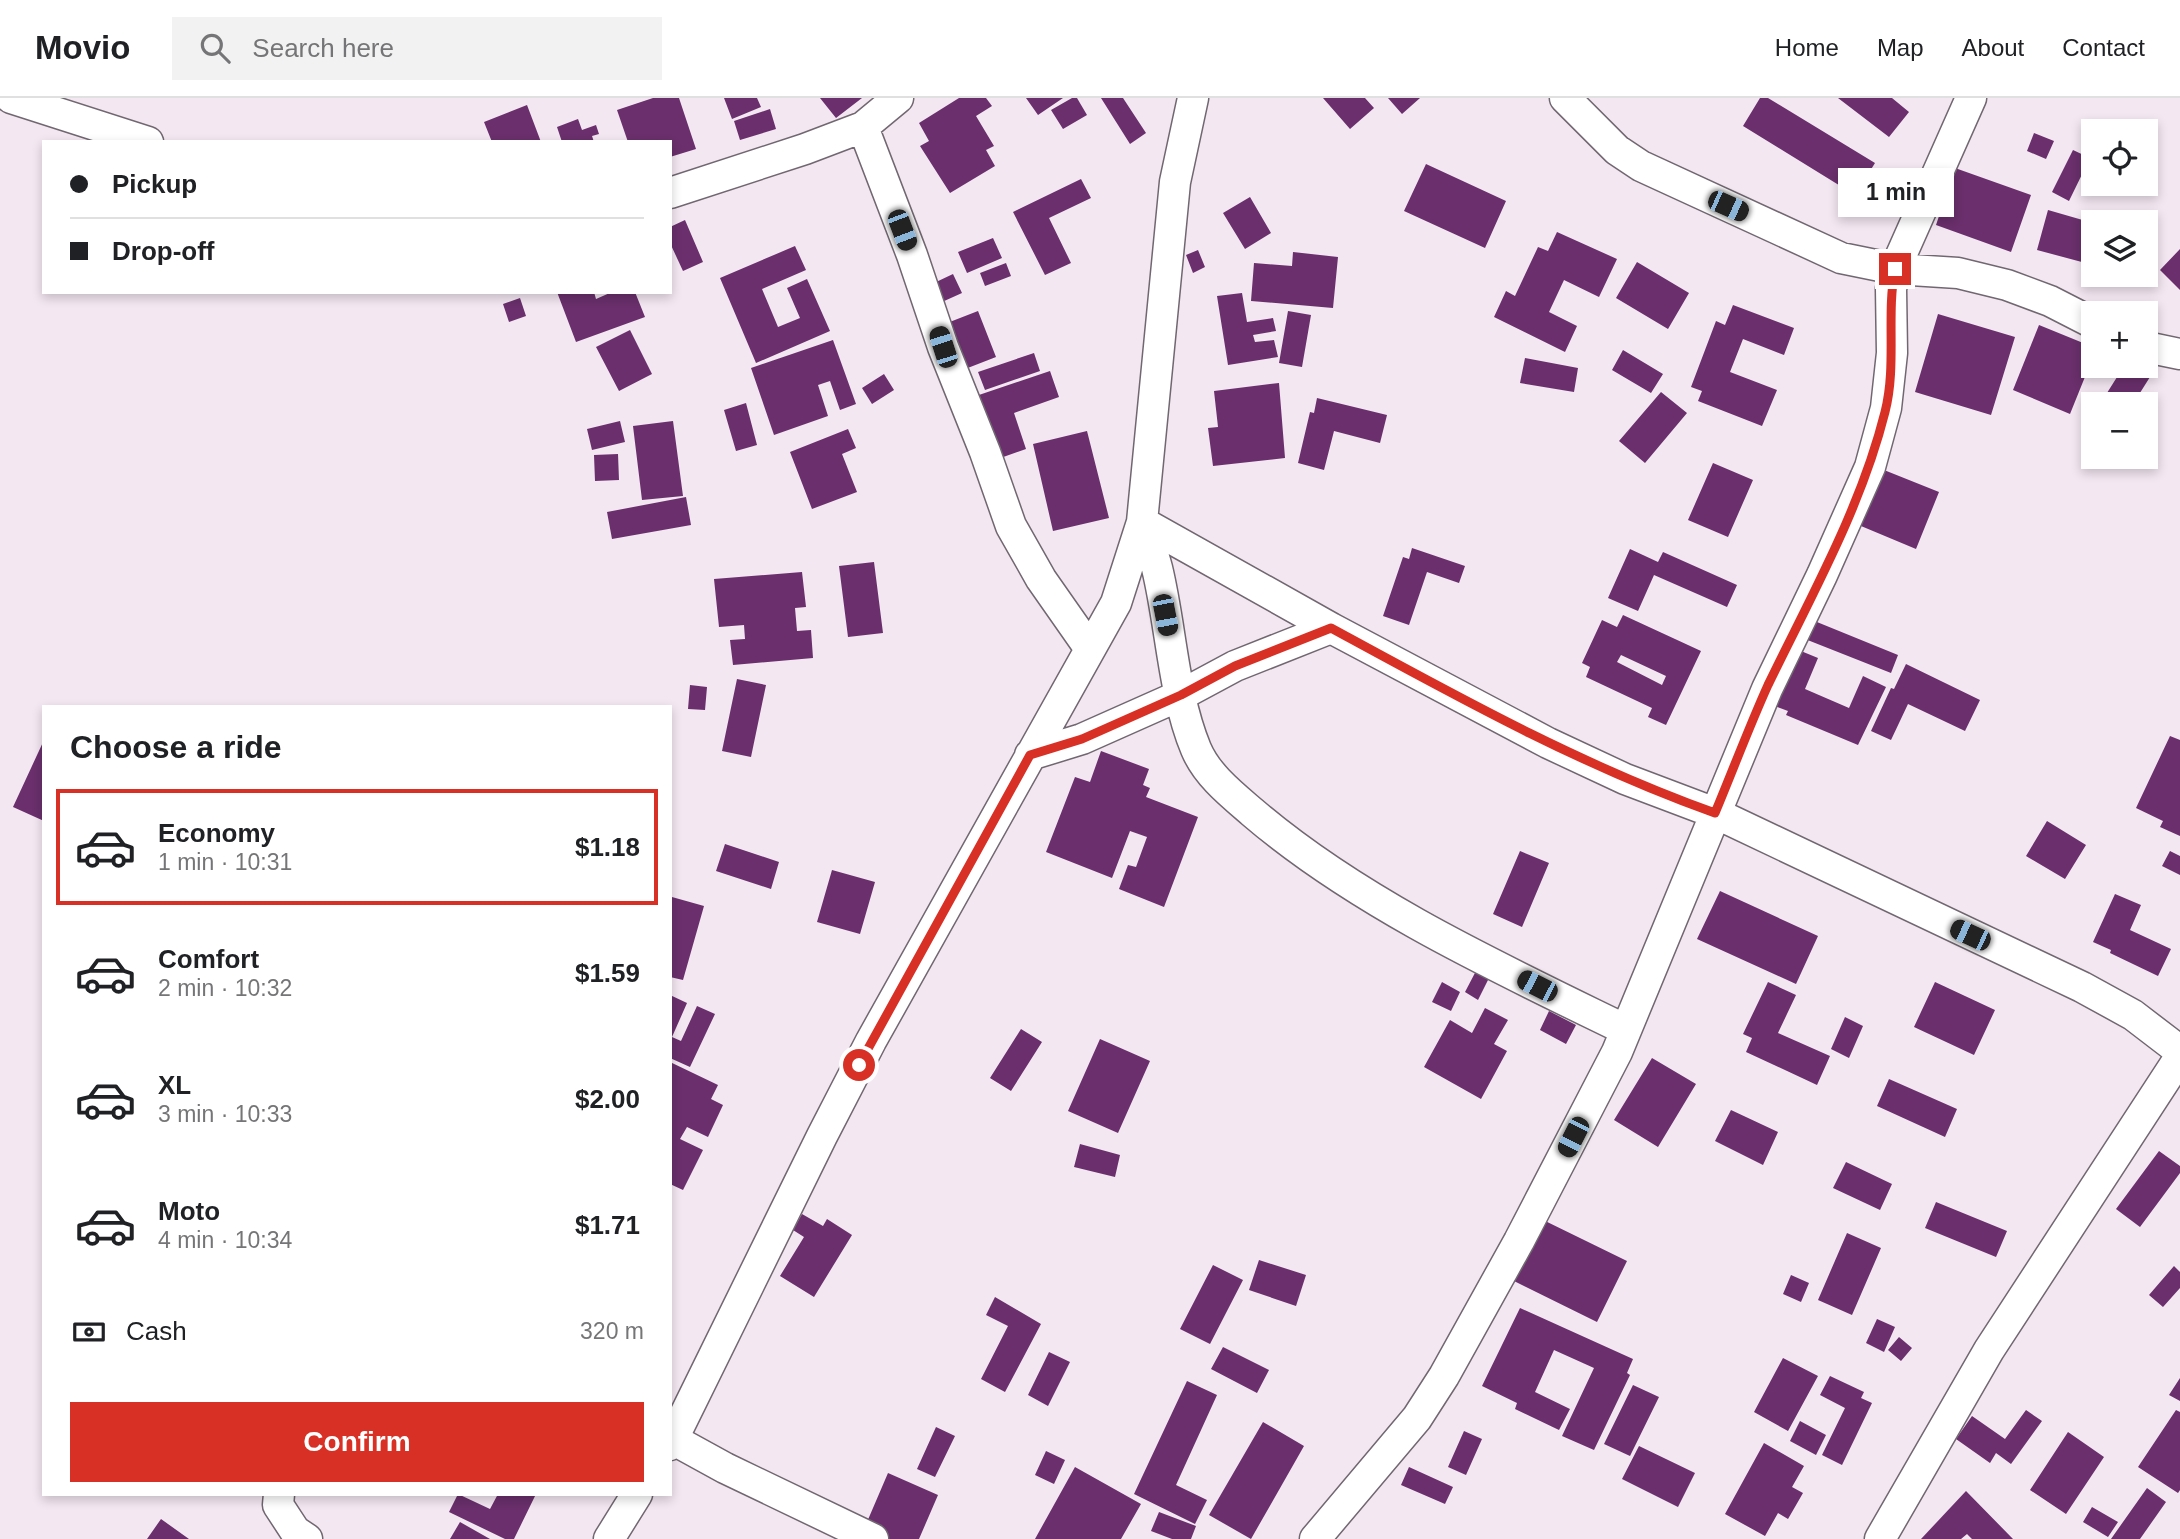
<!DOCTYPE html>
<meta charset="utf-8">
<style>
:root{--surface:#fff;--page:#f2f2f2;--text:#202124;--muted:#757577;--line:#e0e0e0;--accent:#d93025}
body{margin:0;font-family:Arial,sans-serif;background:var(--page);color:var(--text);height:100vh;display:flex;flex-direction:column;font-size:26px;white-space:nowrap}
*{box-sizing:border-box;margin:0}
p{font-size:23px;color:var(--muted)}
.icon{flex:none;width:38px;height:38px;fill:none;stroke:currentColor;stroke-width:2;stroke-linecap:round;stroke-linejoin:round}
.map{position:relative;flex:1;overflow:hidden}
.panel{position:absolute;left:42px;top:607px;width:630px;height:791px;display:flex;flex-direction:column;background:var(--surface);border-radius:0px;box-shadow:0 4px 10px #0003}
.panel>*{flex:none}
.top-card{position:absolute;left:42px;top:42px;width:630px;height:154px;border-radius:0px;box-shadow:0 4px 10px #0003;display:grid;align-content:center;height:154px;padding:0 28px;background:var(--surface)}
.tools{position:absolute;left:2081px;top:21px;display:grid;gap:14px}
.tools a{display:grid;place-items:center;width:77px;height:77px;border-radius:0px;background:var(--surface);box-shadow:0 4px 10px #0003;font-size:35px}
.end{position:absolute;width:32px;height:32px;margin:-16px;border:9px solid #d93025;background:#fff;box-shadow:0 0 0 4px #fff}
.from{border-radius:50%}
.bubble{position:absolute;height:49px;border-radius:0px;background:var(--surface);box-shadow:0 4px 10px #0003;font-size:23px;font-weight:600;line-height:49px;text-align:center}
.car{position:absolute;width:21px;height:42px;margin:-21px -10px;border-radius:9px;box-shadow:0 0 5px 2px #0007;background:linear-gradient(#222 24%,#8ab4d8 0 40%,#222 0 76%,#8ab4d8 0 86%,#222 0)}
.top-card b{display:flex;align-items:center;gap:24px;height:66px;font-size:26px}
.top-card b+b{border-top:2px solid var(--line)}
.top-card i{width:18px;height:18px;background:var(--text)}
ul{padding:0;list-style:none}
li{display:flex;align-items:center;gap:21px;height:116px;margin:0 14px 10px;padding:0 14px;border:4px solid transparent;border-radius:0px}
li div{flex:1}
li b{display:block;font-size:26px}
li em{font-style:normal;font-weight:600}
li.selected{border-color:var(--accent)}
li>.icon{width:63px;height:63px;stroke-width:1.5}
h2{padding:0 28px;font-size:32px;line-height:84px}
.pay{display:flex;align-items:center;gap:18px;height:77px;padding:0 28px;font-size:26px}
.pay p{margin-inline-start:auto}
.cta{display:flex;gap:14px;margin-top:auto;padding:14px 28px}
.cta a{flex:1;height:80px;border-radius:0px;background:var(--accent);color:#fff;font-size:28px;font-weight:600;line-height:80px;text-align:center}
header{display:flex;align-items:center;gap:42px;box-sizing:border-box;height:98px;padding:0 35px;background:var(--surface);border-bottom:2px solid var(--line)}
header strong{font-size:33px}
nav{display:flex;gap:38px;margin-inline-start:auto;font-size:24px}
.search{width:490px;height:63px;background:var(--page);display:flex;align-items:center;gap:18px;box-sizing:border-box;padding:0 24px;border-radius:0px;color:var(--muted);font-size:26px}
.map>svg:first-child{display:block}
.building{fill:#6a2f6c;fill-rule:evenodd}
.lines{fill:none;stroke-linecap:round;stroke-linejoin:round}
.street-casing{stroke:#716771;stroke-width:33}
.street{stroke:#fff;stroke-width:30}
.route{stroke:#d93025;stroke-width:9}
</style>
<header>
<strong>Movio</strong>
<div class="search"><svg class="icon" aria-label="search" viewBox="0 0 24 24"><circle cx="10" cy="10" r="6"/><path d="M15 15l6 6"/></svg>Search here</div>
<nav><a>Home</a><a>Map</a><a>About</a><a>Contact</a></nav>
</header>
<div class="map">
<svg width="2180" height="1441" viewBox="0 0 2180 1441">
<rect width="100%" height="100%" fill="#f3e7f2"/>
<!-- building -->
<path class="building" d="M653 0H679L696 51 670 59V44H628L617 12Z
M724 0H757L761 9 732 21Z
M820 0H862L836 20Z
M959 0H986L992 8 976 18 994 48 986 52 995 68 950 95 920 48 929 43 919 25Z
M1026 0H1063L1038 17Z
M1072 0H1077L1087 17 1063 31 1051 12Z
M1101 0H1123L1146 35 1130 46Z
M1323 0H1365L1374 10 1350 31Z
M1388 0H1420L1402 16Z
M1760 0H1768L1875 65 1855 97 1743 28Z
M1838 0H1892L1909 14 1889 39Z
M527 7 541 44H492L484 24Z
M770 11 776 31 740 42 734 23Z
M578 21 582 32 596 27 599 36 592 38 594 44H562L557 29Z
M2034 35 2054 43 2046 61 2027 53Z
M2073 52 2090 60 2069 103 2052 94Z
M1426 66 1506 103 1485 150 1404 113Z
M1955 70 2031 97 2011 154 1936 127Z
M1081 81 1091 100 1049 120 1071 165 1045 177 1013 114Z
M1250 99 1271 135 1245 151 1223 115Z
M2048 112 2093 125V167L2037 152Z
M685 122 703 164 683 173 670 145V129Z
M1557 134 1617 161 1599 199 1564 182 1549 214 1577 228 1565 254 1494 219 1506 193 1515 198 1538 149 1548 153Z
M993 140 1002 160 967 175 958 154Z
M795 148 806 172 762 191 778 229 800 220 787 190 807 181 830 233 756 265 720 180Z
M2180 151V192L2160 172Z
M1198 152 1205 169 1193 175 1186 157Z
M1293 154 1338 159 1333 210 1251 203 1254 165 1292 168Z
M1637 164 1689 195 1668 231 1616 200Z
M1006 165 1011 178 985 188 980 175Z
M953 176 962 195 942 204 934 185Z
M557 194H594L596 201 612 194H635L645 219 576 244Z
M1242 195 1247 224 1273 220 1276 233 1253 237 1255 244 1274 242 1278 259 1228 267 1217 198Z
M520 200 526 218 509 224 503 206Z
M1733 207 1794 230 1784 257 1743 241 1730 274 1777 292 1762 328 1698 303 1702 293 1691 289 1716 223 1725 227Z
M978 213 996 259 960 273 942 227Z
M1288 213 1311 217 1302 269 1279 265Z
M1938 216 2015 239 1991 317 1915 294Z
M2039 227 2093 249V259L2070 316 2013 292Z
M630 232 652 276 619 293 596 249Z
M833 242 856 306 840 312 830 283 818 287 828 318 774 337 751 270Z
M1623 252 1663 276 1651 295 1612 272Z
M1034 255 1040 273 985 292 978 274Z
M1525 260 1578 270 1574 294 1520 285Z
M2146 266 2155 271 2133 306H2100L2124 268H2146Z
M1050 273 1059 299 1014 315 1026 351 992 363 970 300Z
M884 276 894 292 872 306 862 290Z
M1279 285 1285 360 1213 368 1208 330 1218 329 1214 293Z
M1661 294 1687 315 1645 365 1619 343Z
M1317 300 1387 317 1380 345 1334 333 1324 372 1298 365 1310 314 1314 315Z
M746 305 757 347 736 353 724 312Z
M620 323 625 344 592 352 587 331Z
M673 323 683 398 642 402 633 328Z
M848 331 856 350 842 356 857 394 812 411 790 354Z
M1087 333 1109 420 1053 433 1033 346Z
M618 356 619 382 595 383 594 357Z
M1713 365 1753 382 1728 439 1688 422Z
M1884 372 1939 394 1916 451 1861 428Z
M686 399 691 427 612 441 607 414Z
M1412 450 1465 468 1459 485 1427 474 1409 527 1383 518 1403 459 1409 461Z
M1630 451 1658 464 1663 454 1737 487 1727 509 1654 477 1638 513 1608 500Z
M874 464 883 535 848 539 839 468Z
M802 474 806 509 795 510 797 533 811 532 813 560 733 567 730 542 745 541 744 527 719 529 714 481Z
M1623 517 1701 553 1666 627 1648 619 1652 610 1586 579 1590 569 1582 565 1602 522 1617 529ZM1621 557 1666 578 1662 587 1617 564Z
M1812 522 1898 557 1891 575 1805 541Z
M1796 551 1818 560 1805 591 1849 610 1863 578 1886 589 1858 647 1786 617 1788 613 1772 607Z
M1906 566 1980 602 1965 633 1908 606 1891 642 1871 633 1891 590 1894 591Z
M737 581 766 587 751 659 722 653Z
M690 587 707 589 705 612 688 611Z
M2170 638 2180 642V738L2160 729 2163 723 2136 710Z
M44 642V723L13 709Z
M1101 653 1149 671 1143 687 1150 690 1146 699 1198 719 1164 809 1119 791 1128 767 1136 769 1147 739 1130 733 1112 780 1046 754 1075 679 1090 684Z
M2047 723 2086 747 2065 781 2026 758Z
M725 746 779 764 771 791 716 773Z
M1520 753 1549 765 1522 829 1493 816Z
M2170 753 2180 758V777L2162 768Z
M832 772 875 784 860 836 817 824Z
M1720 793 1818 838 1796 886 1697 841Z
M2115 796 2141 807 2130 832 2171 851 2158 878 2110 855 2111 852 2093 844Z
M672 799 704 808 683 882 670 879Z
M1476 873 1489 880 1478 902 1465 894Z
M1442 884 1460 894 1451 913 1432 904Z
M1768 884 1796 897 1778 935 1830 958 1817 987 1746 954 1752 940 1743 936Z
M1935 884 1995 912 1974 957 1914 929Z
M670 897 687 905 672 939 681 943 697 908 715 916 690 969 670 960Z
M1485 910 1508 922 1494 946 1507 953 1481 1001 1424 969 1450 922 1472 935Z
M1549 913 1576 927 1566 946 1540 932Z
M1845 919 1863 928 1849 960 1831 951Z
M1021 931 1042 944 1011 993 990 980Z
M1100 941 1150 963 1118 1035 1068 1013Z
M1652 960 1696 986 1658 1049 1614 1022Z
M670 964 718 987 711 1001 723 1007 708 1039 687 1029 680 1041 703 1052 683 1092 670 1086Z
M1889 981 1957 1011 1945 1039 1877 1008Z
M1731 1012 1778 1034 1763 1067 1715 1043Z
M1080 1046 1120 1057 1115 1079 1074 1069Z
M2159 1053 2180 1068V1075L2140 1129 2116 1111Z
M1846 1064 1892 1086 1880 1112 1833 1090Z
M1936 1104 2007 1133 1996 1159 1925 1130Z
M802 1116 823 1128 827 1121 852 1137 814 1199 780 1178 804 1139 793 1132Z
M1537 1119 1627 1163 1597 1224 1508 1180Z
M1847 1135 1881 1150 1852 1217 1818 1202Z
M1259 1162 1306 1177 1296 1208 1249 1192Z
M1213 1167 1243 1182 1210 1246 1180 1231Z
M2174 1168 2180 1174V1190L2163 1209 2149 1197Z
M1791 1177 1809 1185 1801 1204 1783 1196Z
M995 1199 1041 1226 1005 1294 981 1281 1008 1228 986 1217Z
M1520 1210 1633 1261 1627 1275 1630 1277 1594 1352 1562 1338 1594 1270 1554 1252 1535 1294 1570 1311 1559 1332 1515 1311 1517 1305 1482 1288Z
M1877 1221 1895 1229 1884 1254 1866 1245Z
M1899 1239 1912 1250 1901 1263 1888 1252Z
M1223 1249 1269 1272 1257 1295 1211 1271Z
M1049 1254 1070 1264 1048 1308 1028 1297Z
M1783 1260 1818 1278 1788 1333 1754 1314Z
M1830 1278 1864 1294 1861 1300 1872 1305 1842 1367 1822 1357 1845 1310 1820 1297Z
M2180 1280V1303L2169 1297Z
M1187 1283 1217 1297 1176 1387 1207 1402 1195 1426 1134 1396Z
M1633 1287 1659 1299 1630 1358 1604 1346Z
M2026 1312 2042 1323 2011 1366 1996 1355 1990 1365 1956 1341 1972 1318 2005 1341Z
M2176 1312 2180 1314V1392L2178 1395 2138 1369Z
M1800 1323 1826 1337 1816 1357 1790 1343Z
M1263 1324 1304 1348 1251 1441 1209 1417Z
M936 1329 955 1338 935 1379 917 1371Z
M1464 1333 1482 1341 1466 1377 1448 1369Z
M2068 1334 2104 1359 2066 1416 2030 1392Z
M1764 1345 1804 1368 1792 1389 1803 1395 1788 1421 1778 1415 1765 1438 1725 1416Z
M1639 1348 1695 1375 1678 1409 1622 1381Z
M1046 1353 1065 1362 1054 1386 1035 1377Z
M1075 1369 1141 1406 1121 1441H1035Z
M1409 1369 1453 1389 1445 1406 1401 1387Z
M888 1375 938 1397 919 1441H887L864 1431Z
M2147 1390 2166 1404 2140 1441H2111Z
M1966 1393 2013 1441H1972L1967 1436 1961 1441H1921Z
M458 1396 490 1411 498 1396H536L514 1441H505L449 1414Z
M2092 1409 2118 1424 2108 1439 2083 1424Z
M1159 1414 1196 1428 1191 1441H1172L1151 1433Z
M161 1421 189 1441H147Z
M460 1424 490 1441H450Z"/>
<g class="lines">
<defs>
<path id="street" d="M11 0 148 44
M1565 0 1617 52 1641 68 1841 160 1895 171 1958 175 2007 187 2050 203 2093 225
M863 29 912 157 943 249 985 354 1011 428 1041 481 1090 551
M670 95 805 51 863 29 898 0
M2146 249 2180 256
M1142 424 1331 530 1548 645 1625 681 1715 715 2082 889 2133 917 2180 953
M1142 424C1147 439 1153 454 1157 470 1171 527 1173 596 1196 651 1207 677 1231 696 1252 714 1358 805 1501 871 1626 932
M1030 657 1082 641 1181 597 1235 568 1331 530
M674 1342 725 1370 873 1441
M670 1347 822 1038 871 943 1116 505 1142 424 1175 84 1193 0
M279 1396 278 1407 295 1433 307 1441
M609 1441 637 1396
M1315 1441 1417 1320 1444 1278 1519 1143 1617 954 1767 591 1822 477 1870 369 1886 310 1892 255 1891 191 1895 171 1971 0
M1880 1441 1989 1252 2180 959"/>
</defs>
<!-- street casing -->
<use href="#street" class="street-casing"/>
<!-- street -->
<use href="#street" class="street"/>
</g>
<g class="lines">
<!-- route -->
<path class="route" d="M859 967 1030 657 1082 641 1181 597 1235 568 1331 530C1456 598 1580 667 1715 715 1733 672 1749 629 1768 587 1811 498 1861 410 1885 314 1897 267 1886 218 1895 171"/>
</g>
</svg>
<div class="tools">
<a><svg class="icon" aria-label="locate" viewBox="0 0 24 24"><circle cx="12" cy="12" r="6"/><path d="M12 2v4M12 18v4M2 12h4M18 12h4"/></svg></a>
<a><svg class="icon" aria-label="layers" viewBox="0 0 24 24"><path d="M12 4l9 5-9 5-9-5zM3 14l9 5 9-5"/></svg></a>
<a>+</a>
<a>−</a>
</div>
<i class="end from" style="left:859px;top:967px"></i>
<i class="end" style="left:1895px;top:171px"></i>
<div class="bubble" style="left:1838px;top:70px;width:116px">1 min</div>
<i class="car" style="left:1728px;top:108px;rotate:114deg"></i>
<i class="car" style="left:902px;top:132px;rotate:159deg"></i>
<i class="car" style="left:943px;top:249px;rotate:342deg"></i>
<i class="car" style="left:1165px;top:517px;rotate:169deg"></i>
<i class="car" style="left:1970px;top:837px;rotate:295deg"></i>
<i class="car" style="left:1537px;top:888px;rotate:297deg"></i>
<i class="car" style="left:1573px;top:1039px;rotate:207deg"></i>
<div class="top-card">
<b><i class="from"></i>Pickup</b>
<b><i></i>Drop-off</b>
</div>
<section class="panel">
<h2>Choose a ride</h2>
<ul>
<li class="selected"><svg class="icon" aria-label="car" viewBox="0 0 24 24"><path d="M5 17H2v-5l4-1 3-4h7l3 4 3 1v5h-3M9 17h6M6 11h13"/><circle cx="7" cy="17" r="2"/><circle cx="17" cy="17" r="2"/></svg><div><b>Economy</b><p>1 min · 10:31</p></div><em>$1.18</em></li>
<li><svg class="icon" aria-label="car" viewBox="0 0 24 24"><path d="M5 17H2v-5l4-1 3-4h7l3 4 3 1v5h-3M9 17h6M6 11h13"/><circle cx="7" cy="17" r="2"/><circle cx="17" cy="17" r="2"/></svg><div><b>Comfort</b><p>2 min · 10:32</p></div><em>$1.59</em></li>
<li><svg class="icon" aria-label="car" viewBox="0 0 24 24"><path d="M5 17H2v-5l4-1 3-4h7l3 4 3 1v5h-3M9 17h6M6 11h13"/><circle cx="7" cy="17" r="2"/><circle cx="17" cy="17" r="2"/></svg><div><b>XL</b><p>3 min · 10:33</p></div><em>$2.00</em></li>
<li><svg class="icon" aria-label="car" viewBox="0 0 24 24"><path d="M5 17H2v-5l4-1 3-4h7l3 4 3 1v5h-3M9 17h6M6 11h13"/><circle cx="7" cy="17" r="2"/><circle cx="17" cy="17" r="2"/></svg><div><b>Moto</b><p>4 min · 10:34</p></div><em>$1.71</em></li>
</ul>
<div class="pay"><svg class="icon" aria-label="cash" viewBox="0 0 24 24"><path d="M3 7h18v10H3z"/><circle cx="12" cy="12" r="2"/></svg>Cash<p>320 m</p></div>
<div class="cta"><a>Confirm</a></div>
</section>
</div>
